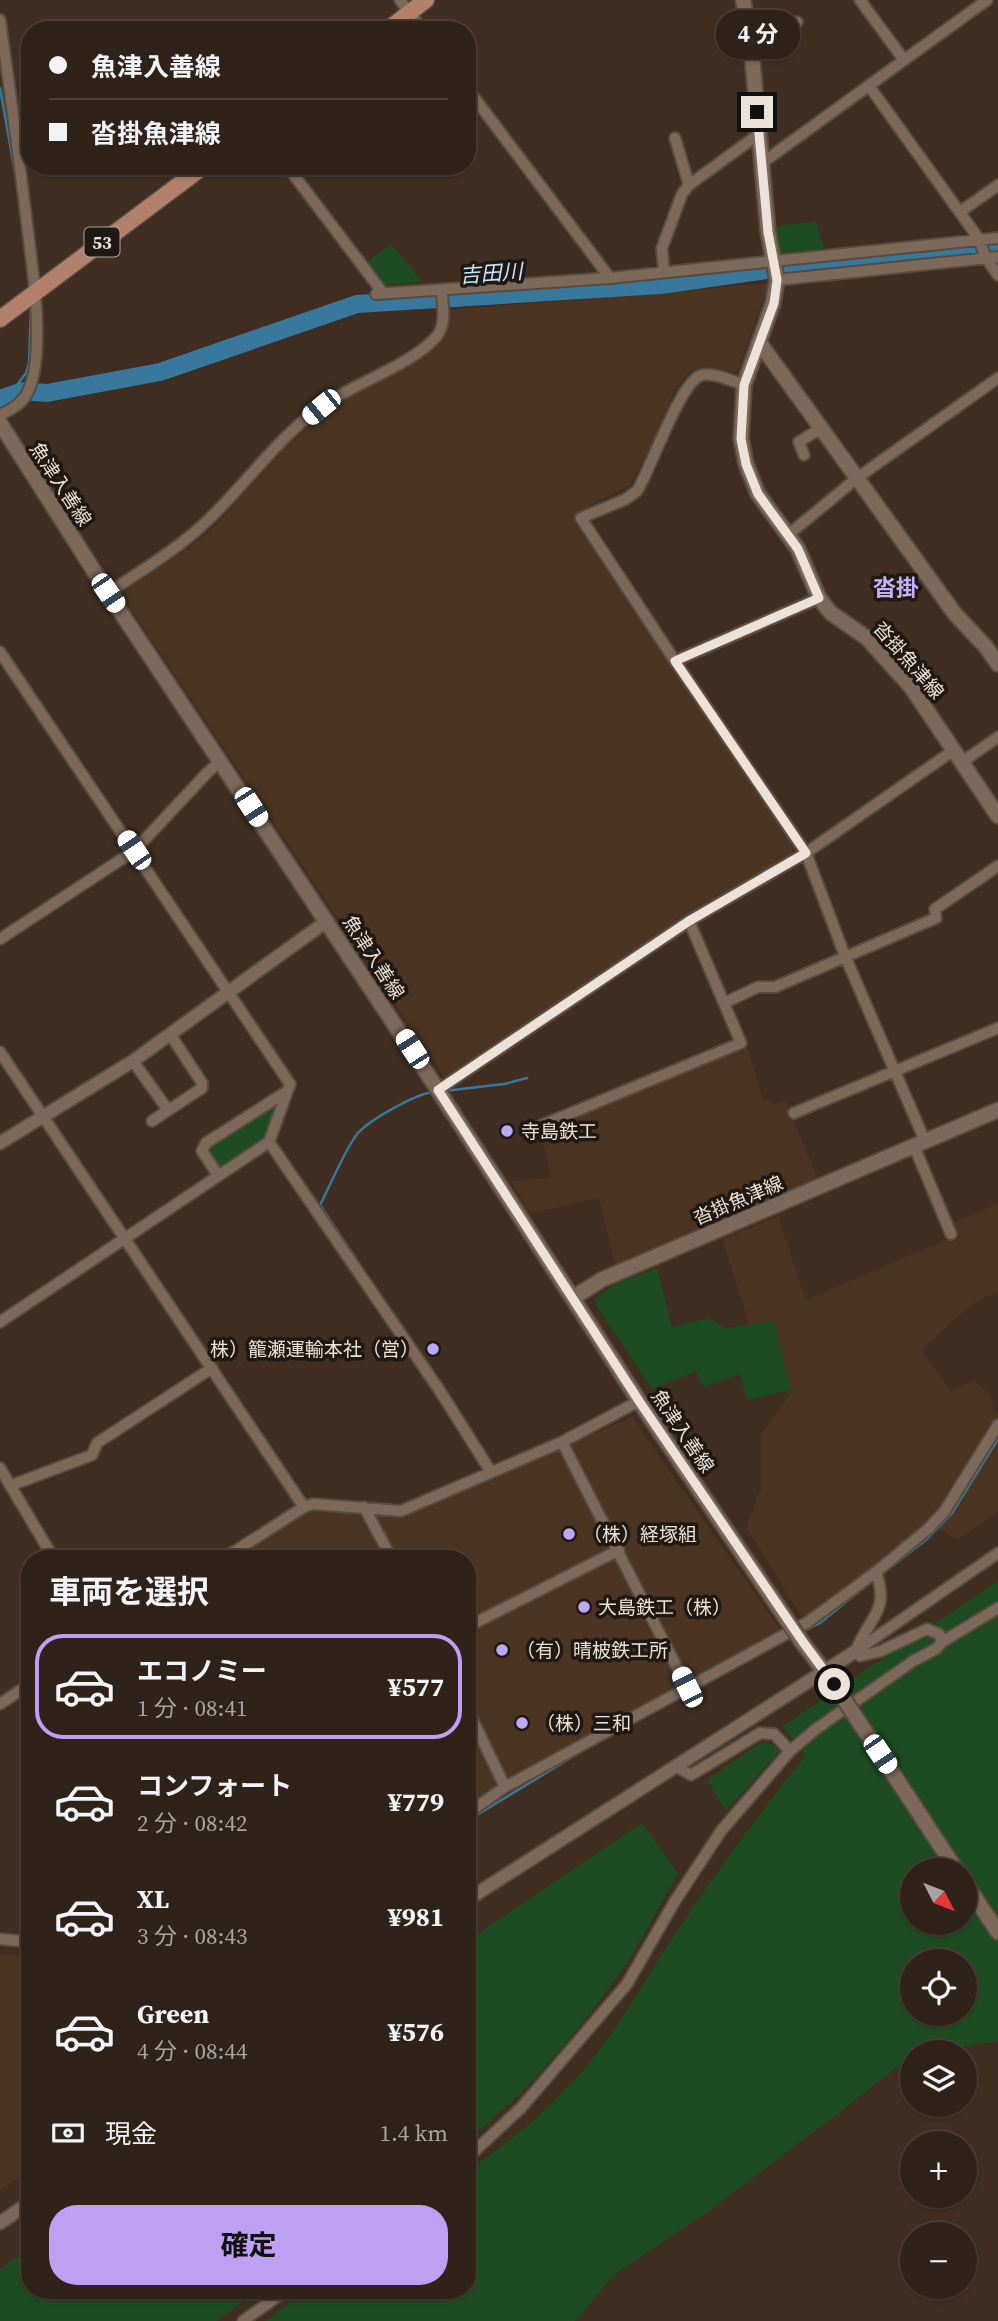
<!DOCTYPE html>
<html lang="ja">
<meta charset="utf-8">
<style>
:root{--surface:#2f2219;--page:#372a22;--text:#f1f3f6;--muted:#a7a4a2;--line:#4a3f38;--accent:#bca0f2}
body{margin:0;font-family:"Source Serif 4","Noto Sans JP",serif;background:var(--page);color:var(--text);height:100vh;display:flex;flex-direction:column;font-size:26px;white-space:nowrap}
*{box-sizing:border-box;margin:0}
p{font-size:23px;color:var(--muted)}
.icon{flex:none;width:38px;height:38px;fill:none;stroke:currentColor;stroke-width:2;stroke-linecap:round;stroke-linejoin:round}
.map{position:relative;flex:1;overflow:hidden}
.panel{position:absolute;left:21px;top:1550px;width:455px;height:749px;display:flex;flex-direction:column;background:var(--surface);border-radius:28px;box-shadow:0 2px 5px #0004,0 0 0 2px var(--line)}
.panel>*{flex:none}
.hud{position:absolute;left:21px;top:21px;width:455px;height:154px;border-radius:28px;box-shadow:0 2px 5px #0004,0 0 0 2px var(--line);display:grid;align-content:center;height:154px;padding:0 28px;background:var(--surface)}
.needle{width:46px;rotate:132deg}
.tools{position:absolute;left:900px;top:1858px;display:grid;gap:14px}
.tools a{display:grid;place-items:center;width:77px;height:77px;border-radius:50%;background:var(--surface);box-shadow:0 2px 5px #0004,0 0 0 2px var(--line);font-size:35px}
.end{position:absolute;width:32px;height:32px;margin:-16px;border:9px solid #ede2d9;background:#111;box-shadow:0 0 0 4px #111}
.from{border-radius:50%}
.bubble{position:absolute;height:49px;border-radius:24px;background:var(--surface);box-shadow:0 2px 5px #0004,0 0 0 2px var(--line);font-size:23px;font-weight:700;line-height:49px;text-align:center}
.car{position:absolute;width:21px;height:42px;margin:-21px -10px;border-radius:9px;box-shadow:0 0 5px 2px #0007;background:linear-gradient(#fff 24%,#345 0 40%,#fff 0 76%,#345 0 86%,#fff 0)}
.hud b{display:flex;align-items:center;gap:24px;height:66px;font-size:26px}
.hud b+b{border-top:2px solid var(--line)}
.hud i{width:18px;height:18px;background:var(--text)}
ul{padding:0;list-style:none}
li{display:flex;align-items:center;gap:21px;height:105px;margin:0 14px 10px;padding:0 14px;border:4px solid transparent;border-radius:28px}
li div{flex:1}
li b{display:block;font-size:26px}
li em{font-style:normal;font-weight:700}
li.on{border-color:var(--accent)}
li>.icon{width:63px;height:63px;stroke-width:1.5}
h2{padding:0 28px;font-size:32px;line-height:84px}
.pay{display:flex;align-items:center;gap:18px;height:77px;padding:0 28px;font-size:26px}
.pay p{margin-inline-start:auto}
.button{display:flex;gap:14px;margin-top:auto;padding:14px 28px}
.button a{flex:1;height:80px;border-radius:28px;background:var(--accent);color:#111;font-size:28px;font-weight:700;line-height:80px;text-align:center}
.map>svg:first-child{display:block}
.built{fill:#4b3522}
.green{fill:#1d4c22;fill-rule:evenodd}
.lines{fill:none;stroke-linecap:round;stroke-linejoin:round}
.stream{stroke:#38789d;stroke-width:2.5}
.river{stroke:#38789d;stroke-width:18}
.minor-casing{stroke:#594b3f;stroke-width:14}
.tertiary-casing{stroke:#594b3f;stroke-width:16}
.secondary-casing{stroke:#594b3f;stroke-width:18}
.primary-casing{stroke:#594b3f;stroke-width:19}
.minor{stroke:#7c695a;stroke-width:10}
.tertiary{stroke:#7c695a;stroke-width:12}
.secondary{stroke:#7c695a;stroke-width:14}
.primary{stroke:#b3806c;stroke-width:16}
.secondary-bridge-casing{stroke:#594b3f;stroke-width:18;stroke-linecap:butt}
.secondary-bridge{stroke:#7c695a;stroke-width:14}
.route{stroke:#ede2d9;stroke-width:9}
.poi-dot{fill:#baaaf6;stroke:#201812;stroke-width:2.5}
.labels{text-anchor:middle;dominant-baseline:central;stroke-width:7;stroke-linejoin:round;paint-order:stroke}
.shield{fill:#201812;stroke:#b0a59d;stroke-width:2}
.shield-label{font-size:18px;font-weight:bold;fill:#ede2d9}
.street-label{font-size:19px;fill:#ede2d9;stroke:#201812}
.poi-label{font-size:19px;fill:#ede2d9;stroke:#201812;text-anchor:start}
.water-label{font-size:21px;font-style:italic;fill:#c4e6fc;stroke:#201812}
.quarter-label{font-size:23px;font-weight:bold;fill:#c1b2f9;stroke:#201812}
</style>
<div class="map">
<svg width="998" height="2321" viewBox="0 0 998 2321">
<rect width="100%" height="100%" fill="#3f2e21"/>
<!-- built -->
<path class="built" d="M769 283 737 373 708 367 691 370 675 390 648 453 630 485 589 506 574 519 698 707 797 850 444 1077 121 594 186 550 212 529 288 445 326 412 435 347 448 332 451 310Z
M747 1046 763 1100 768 1099 773 1105 785 1100 819 1181 615 1266 599 1198 531 1213 510 1181 551 1178 541 1132Z
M998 1204V1292L977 1301 921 1349 951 1391 974 1380 991 1395 994 1414 998 1411V1512L957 1540 929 1523 804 1621 746 1527 761 1488V1434L791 1393 774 1322 750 1326 722 1240 778 1216 806 1300 957 1235 954 1222Z
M632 1417 781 1631 467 1808V1559H320L319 1557 237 1559 310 1509 408 1515Z
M0 1954 30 1955V2169L0 2190Z"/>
<!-- green -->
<path class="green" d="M816 221 824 248 781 256 771 227Z
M392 244 422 282 383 285 366 262Z
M275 1103 278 1106 267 1138 220 1167 209 1152 212 1144Z
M657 1268 672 1327 708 1318 726 1328 774 1321 791 1390 747 1400 740 1374 704 1387 696 1371 652 1389 598 1308 595 1301C607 1283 637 1276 657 1268Z
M998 1581V2042C969 2043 941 2053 912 2053V2057L908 2058 835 2116 710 2210 615 2274 575 2321H265L306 2291H467V2172C503 2146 538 2119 569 2086 614 2039 648 1973 685 1919 723 1863 763 1808 805 1756L783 1726ZM912 1871H964V1923H912ZM912 1962H964V2014H912Z
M760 1743 772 1744 781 1750 726 1811 707 1780Z
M642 1823 678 1873C659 1905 643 1940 622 1970 579 2031 526 2095 467 2140V1941Z
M30 2248V2291H259L216 2321H0V2269Z"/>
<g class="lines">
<!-- stream -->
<path class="stream" d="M0 88 19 195
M8 397 26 373 29 363 31 306
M444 1091 504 1084 527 1078
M355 1257 320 1205C329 1188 347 1145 358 1133 371 1119 417 1093 434 1092
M887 1570 927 1539 952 1513 998 1439
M802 1632 820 1623 873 1580
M467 1821 587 1748"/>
<!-- river -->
<path class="river" d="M0 399 23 391 47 393 160 372 357 304 660 285 845 259 998 248"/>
<defs>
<path id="minor" d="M400 0 423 30
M860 0 904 60
M0 20C11 96 21 172 30 248 35 286 43 351 30 387 24 403 14 408 0 415
M751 44 797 22
M869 86 979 239 986 258 998 275
M467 88 610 278
M675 138 689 185
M762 163 987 0
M287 166 383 293
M960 212 998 185
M664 272 662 248 682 194 689 185 759 134
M777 280 998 257
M376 294 610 278 998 238
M744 385C732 381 714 372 702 375 681 379 651 469 637 491L626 499 581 518 675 661 806 853 845 956 925 1141
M804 455 799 442 821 428
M788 535 857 478 998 378
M108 593C142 570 178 549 207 521 246 484 276 440 319 408 350 385 414 364 437 336 447 323 442 305 442 290
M0 652 290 1084 269 1142 0 1322
M675 661 819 598
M962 762 998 737
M0 939 134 851 208 772 221 761
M724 1003 758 987H775L936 918 935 909 998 866
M0 1052 304 1507
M133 1061 168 1110
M438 1090 689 921 806 853 954 750
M794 1113 998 1028
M152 1121 202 1088V1083L170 1034
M542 1125 741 1043 689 921
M269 1142 440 1391 491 1472
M914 1146 951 1234
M218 1175 202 1151 206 1143 286 1092
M562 1442 687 1687
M0 1468 54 1559
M12 1485 92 1455 97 1443 212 1368
M364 1507 392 1559
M223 1559 304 1507 313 1504 401 1511 562 1442 639 1401
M876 1572 928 1529 944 1512 998 1425
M467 1627 619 1550
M942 1642 998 1608
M856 1651 998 1553
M0 1704 30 1684
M467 1708 505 1787
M677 1767 691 1775 760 1733 774 1734 790 1751
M467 1814 505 1787 808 1622 876 1572C890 1613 869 1616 856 1651
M0 1939 30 1942
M467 2158 521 2108 627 1984 675 1901 721 1831 790 1751 816 1729 913 1661 936 1649 942 1642 939 1634 927 1629 881 1651 860 1656 856 1651
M243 2321 285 2291"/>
<path id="tertiary" d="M0 1143 133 1061 327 921
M467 1900 856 1651
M0 2223 30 2202"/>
<path id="secondary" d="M743 0 751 44 768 232 777 280 773 303 744 385 741 439 746 464 758 494 798 549 819 598 831 613 867 638 911 687 998 816
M759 342 955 614 986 647 998 664
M0 423 108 593 438 1090 639 1401 777 1605
M573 1298 601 1280 998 1110
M802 1642 834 1684
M964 1881 998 1932"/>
<path id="primary" d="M387 30 426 0
M0 319 204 166"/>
</defs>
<!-- minor casing -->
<use href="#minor" class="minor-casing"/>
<!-- tertiary casing -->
<use href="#tertiary" class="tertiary-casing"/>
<!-- secondary casing -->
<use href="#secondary" class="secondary-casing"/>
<!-- primary casing -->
<use href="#primary" class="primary-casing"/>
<!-- minor -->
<use href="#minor" class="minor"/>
<!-- tertiary -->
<use href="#tertiary" class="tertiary"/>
<!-- secondary -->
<use href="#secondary" class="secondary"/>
<!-- primary -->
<use href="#primary" class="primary"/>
<defs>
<path id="secondary-bridge" d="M777 1605 802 1642
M834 1684 957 1871"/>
</defs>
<!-- secondary-bridge casing -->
<use href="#secondary-bridge" class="secondary-bridge-casing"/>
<!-- secondary-bridge -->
<use href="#secondary-bridge" class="secondary-bridge"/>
</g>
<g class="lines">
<!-- route -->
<path class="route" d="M757 112 768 232 777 280 774 303 744 385 741 439 746 464 758 494 798 549 819 598 675 661 806 853 689 921 438 1090 639 1401 803 1642 834 1684"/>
</g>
<!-- markers -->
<g class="poi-dot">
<circle cx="507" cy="1131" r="7"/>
<circle cx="433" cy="1349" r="7"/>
<circle cx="569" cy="1534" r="7"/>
<circle cx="584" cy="1607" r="7"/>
<circle cx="502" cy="1650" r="7"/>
<circle cx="522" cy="1723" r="7"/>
</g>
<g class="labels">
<!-- shield labels -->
<rect class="shield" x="84.5" y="227.5" width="35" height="29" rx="5"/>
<g class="shield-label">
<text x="102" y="242">53</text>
</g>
<!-- street labels -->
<g class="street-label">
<text transform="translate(61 484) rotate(57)">魚津入善線</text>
<text transform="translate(909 660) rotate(49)">沓掛魚津線</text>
<text transform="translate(374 957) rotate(57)">魚津入善線</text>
<text transform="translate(738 1200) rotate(-23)">沓掛魚津線</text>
<text transform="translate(683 1431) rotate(56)">魚津入善線</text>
</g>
<!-- poi labels -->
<g class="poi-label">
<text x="521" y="1131">寺島鉄工</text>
<text x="419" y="1349" text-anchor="end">株）籠瀬運輸本社（営）</text>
<text x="583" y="1534">（株）経塚組</text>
<text x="598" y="1607">大島鉄工（株）</text>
<text x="516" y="1650">（有）晴柀鉄工所</text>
<text x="536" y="1723">（株）三和</text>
</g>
<!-- water labels -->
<g class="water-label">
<text transform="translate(491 273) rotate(-4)">吉田川</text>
</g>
<!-- quarter labels -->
<g class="quarter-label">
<text x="896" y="588">沓掛</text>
</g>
</g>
</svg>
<div class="tools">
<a><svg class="needle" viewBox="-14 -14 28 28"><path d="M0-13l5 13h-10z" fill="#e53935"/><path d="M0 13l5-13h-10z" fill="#a7a4a2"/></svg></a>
<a><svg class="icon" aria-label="locate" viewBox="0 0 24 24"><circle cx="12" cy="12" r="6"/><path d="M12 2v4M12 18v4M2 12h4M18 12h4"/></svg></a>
<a><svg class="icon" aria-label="layers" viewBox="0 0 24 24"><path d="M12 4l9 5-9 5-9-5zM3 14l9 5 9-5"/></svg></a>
<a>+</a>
<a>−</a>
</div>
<i class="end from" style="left:834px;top:1684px"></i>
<i class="end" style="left:757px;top:112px"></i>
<div class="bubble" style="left:716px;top:10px;width:84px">4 分</div>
<i class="car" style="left:321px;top:407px;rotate:231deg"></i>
<i class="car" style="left:108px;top:593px;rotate:146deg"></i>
<i class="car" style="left:251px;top:807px;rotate:147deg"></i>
<i class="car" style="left:134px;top:850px;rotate:326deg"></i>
<i class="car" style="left:412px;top:1049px;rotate:327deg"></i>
<i class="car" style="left:687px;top:1687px;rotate:334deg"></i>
<i class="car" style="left:880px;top:1754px;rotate:146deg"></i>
<div class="hud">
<b><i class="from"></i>魚津入善線</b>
<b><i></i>沓掛魚津線</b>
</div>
<section class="panel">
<h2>車両を選択</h2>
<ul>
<li class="on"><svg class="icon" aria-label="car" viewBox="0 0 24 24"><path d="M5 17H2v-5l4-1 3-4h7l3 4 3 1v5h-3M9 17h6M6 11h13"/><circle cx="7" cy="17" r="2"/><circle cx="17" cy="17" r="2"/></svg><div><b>エコノミー</b><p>1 分 · 08:41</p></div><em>¥577</em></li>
<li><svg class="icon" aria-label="car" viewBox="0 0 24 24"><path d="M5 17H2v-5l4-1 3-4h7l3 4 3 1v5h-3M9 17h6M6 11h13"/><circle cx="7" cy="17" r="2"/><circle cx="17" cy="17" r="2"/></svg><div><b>コンフォート</b><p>2 分 · 08:42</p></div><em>¥779</em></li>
<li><svg class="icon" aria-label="car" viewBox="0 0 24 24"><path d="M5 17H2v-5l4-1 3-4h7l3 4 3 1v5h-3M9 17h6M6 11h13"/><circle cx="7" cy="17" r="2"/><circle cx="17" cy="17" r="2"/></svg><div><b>XL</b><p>3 分 · 08:43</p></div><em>¥981</em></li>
<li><svg class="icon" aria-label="car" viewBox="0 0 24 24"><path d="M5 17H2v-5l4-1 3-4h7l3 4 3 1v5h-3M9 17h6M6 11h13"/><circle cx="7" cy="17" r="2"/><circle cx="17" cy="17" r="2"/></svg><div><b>Green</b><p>4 分 · 08:44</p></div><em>¥576</em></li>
</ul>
<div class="pay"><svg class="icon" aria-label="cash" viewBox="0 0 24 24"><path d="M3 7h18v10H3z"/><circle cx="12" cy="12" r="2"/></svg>現金<p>1.4 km</p></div>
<div class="button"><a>確定</a></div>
</section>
</div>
